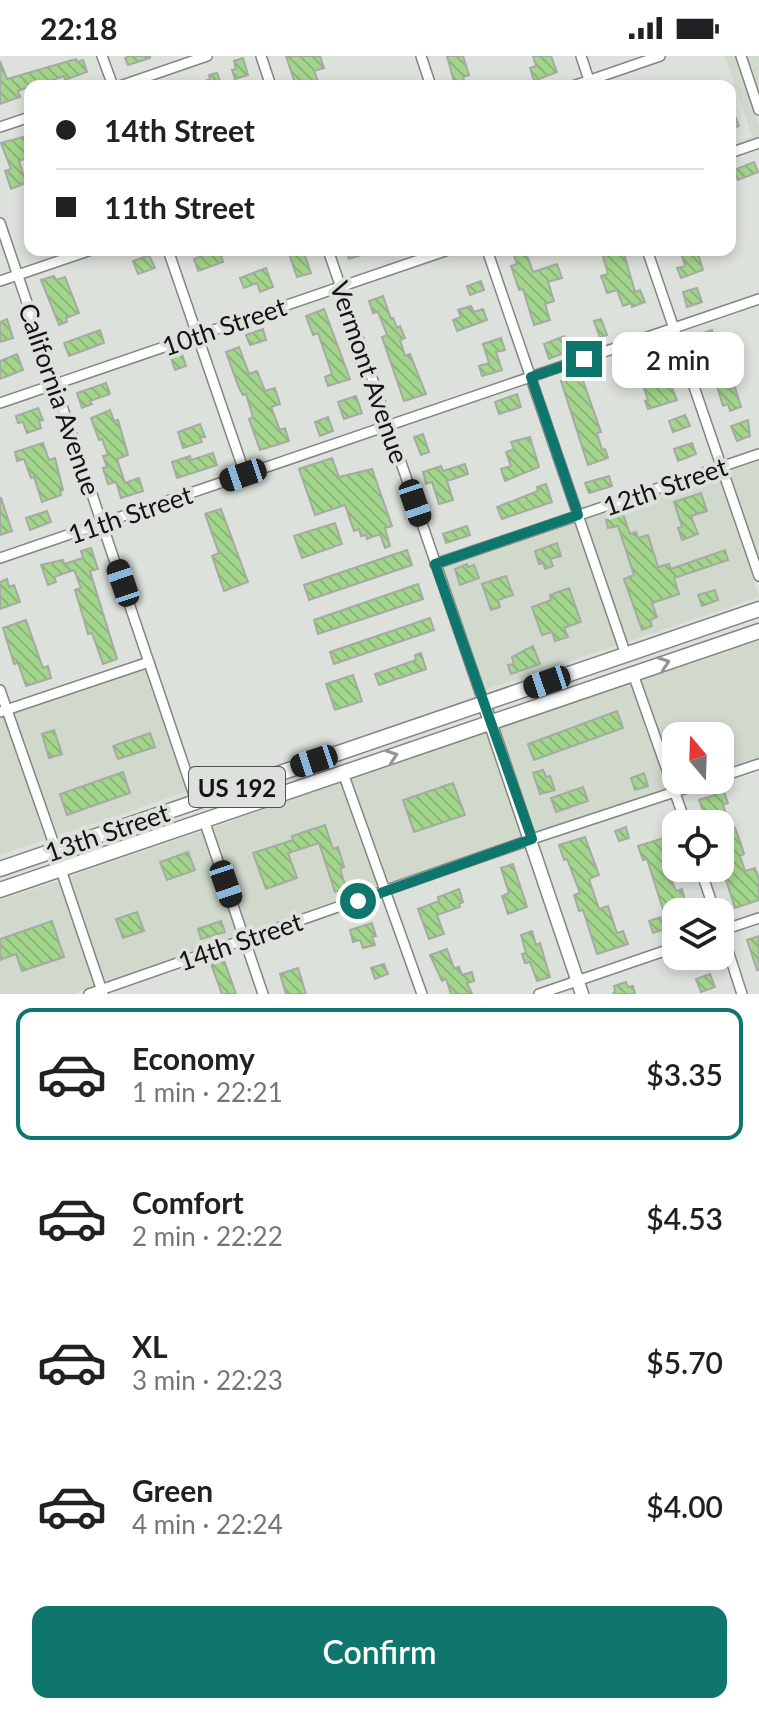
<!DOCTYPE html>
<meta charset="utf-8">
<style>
:root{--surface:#fff;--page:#f6f6f6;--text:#202124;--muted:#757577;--line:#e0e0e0;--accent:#0f766e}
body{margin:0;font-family:Lato,sans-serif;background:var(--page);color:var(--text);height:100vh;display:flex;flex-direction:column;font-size:30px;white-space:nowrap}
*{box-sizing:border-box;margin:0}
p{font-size:26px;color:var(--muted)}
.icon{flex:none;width:44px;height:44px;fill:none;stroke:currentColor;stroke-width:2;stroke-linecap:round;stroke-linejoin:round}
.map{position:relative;height:938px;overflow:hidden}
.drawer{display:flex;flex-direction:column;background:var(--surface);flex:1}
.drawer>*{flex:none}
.hud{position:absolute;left:24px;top:24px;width:712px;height:176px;border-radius:16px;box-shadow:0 4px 12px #0003;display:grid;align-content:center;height:176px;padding:0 32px;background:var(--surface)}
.needle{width:52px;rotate:341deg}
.buttons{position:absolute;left:662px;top:666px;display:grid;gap:16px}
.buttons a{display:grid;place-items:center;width:72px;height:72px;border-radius:16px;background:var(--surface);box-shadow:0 4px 12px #0003;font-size:40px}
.end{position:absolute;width:36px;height:36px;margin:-18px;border:10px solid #0f766e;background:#fff;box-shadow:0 0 0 4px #fff}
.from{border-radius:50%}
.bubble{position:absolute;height:56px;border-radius:16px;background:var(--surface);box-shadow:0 4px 12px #0003;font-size:26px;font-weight:600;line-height:56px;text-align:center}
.car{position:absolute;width:24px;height:48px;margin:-24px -12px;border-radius:10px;box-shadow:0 0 6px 2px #0007;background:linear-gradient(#222 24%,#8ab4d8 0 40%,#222 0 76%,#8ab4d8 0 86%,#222 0)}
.hud b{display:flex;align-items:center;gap:28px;height:76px;font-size:30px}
.hud b+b{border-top:2px solid var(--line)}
.hud i{width:20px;height:20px;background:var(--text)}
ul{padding:14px 0 0;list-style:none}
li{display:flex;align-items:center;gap:24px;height:132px;margin:0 16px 12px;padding:0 16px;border:4px solid transparent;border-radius:16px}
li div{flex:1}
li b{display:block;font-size:30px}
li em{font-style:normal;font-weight:600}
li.selected{border-color:var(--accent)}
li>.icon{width:72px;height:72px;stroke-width:1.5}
.cta{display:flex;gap:16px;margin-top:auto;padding:16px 32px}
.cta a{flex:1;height:92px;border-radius:16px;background:var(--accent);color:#fff;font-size:32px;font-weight:600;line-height:92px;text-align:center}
.status{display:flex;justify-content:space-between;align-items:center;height:56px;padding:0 40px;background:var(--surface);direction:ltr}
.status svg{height:22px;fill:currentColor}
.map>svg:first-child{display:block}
.built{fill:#d0d9cc}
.building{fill:url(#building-back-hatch);stroke:#a5aaa4;stroke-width:2}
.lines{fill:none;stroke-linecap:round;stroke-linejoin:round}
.minor-casing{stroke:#828681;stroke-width:12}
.major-casing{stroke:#828681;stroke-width:15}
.highway-casing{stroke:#828681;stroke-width:17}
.minor{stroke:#fff;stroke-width:9}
.major{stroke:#fff;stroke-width:12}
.highway{stroke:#fff;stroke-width:14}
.oneway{stroke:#949594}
.route{stroke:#0f766e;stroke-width:10}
.labels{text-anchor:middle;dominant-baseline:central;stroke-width:8;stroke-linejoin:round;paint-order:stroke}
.shield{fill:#dde1db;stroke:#4f524e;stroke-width:2}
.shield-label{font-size:24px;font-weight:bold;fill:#121412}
.street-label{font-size:26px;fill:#121412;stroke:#dde1db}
</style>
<div class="status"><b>22:18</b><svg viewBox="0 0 49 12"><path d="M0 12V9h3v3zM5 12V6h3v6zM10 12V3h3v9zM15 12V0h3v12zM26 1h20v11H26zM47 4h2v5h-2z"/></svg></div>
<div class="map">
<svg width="759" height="938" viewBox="0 0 759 938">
<defs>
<pattern id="building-back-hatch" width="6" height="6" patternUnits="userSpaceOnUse" patternTransform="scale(2)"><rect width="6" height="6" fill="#a3d58c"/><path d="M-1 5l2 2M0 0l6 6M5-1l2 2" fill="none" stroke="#8bb678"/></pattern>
</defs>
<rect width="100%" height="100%" fill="#dde1db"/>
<!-- built -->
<path class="built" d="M725 0H736L759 69V81L730 91 752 80Z
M746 0H759V39Z
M759 403V506L727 414Z
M718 417 759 541 627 586 584 463Z
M575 466 618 589 484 634 441 511Z
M759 583V702L720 715V680H676V724H694L534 777 497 673Z
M147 612 189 735 56 780 13 657Z
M4 660 47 783 0 799V662Z
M488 676 525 780 390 829 351 723Z
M342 726 381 832 247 877 212 772Z
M203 775 238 880 104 927 68 821Z
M59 825 95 930 73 938H0V844Z"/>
<!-- building -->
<path class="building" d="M130 0H150V2L128 9 125 2Z
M286 0H320L324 12 314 15 320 30H296Z
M447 0H463L469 19 463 21 466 30H455Z
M533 0H551L557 16 534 25 530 12 536 10Z
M243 2 248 19 235 23 232 14 236 13 234 5Z
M76 3 77 6 83 4 87 16 65 24 64 20 44 27 45 30H30L18 35 20 41 0 48V5L7 23Z
M217 17 222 30H193L210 23 209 19Z
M730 48 739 70 730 73Z
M30 79V101L19 105 26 127 11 133 5 115 11 113 1 87Z
M754 106 758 116 738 124 734 114Z
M200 194H236V195L221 200 223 206 198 215 194 203 202 200Z
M303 194 311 217 297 221 289 198Z
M346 194H371V196L349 203Z
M512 194H525L533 216 557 208 562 222 548 226 554 245 545 248 550 264 534 269 523 233 519 234 511 210 517 208Z
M611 194H623L635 236 640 234 645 246 632 251 631 247 623 250 617 234 607 237 601 220 608 218 602 197Z
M680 194H697L703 214 681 222 677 212 685 210Z
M149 199 155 212 138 218 133 205Z
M266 212 273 231 260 236 257 227 244 232 240 222Z
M54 220 56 224 65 221 79 257 66 262 67 266 59 269 41 224Z
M481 225 484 234 470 239 467 230Z
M697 232 702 246 687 251 683 236Z
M383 240 391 263 393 262 397 272 400 270 405 282 400 284 405 300 410 298 426 338 404 345 382 281 387 279 378 256 373 257 369 245Z
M471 250 474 256 483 253 487 264 457 275 453 264 461 261 458 254Z
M324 253 350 323 328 330 325 321 332 318 318 277 313 279 306 260Z
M7 263 13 282 0 286V266Z
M601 263 607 279 600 282 594 265Z
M263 273 266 284 250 289 246 279Z
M100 274 104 287 69 300 64 287Z
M712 274 715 283 699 288 697 279Z
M564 280 569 295 549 303 544 288Z
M501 282 505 294 496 296 502 314 482 320 479 310 489 307 483 288Z
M239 291 249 318 257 315 265 335 275 332 280 348 271 351 280 374 285 372 289 385 260 394 249 363 253 361 246 338 243 339 239 332 226 296Z
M657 294 677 344 648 353 645 345 648 344 633 301Z
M17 298 23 314 0 323V305Z
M182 298 186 310 175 314 171 302Z
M722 314 728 333 735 331 741 351 730 355 728 348 723 350 713 317Z
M580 316 601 376 597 377 602 394 605 393 608 402 588 409 561 325Z
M106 327 110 338 90 345 92 348 82 352 77 337Z
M517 338 521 351 499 358 495 346Z
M356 340 362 357 344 363 338 346Z
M38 352 43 364 39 365 41 372 27 377 23 366 18 367 16 360Z
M110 354 114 365 118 364 128 399 117 403 125 427 139 422 143 435 121 442 116 426 108 428 103 412 107 411 103 400 108 399 102 383 99 384 91 362Z
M685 359 690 370 673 376 669 365Z
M328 361 333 375 320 380 315 366Z
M748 364 750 380 737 385 731 370Z
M200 368 205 381 200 382 202 386 183 392 178 376Z
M423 378 429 396 421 399 414 381Z
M530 381 539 411 505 425 501 413 511 410 506 396 514 393 511 386Z
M43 387 49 404 55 402 63 434 60 435 61 439 42 446 34 421 31 422 24 403 17 405 15 396Z
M692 387 696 398 678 405 674 393Z
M213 397 217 409 177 422 172 406 190 400 191 404Z
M332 402 339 421 372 413 392 470 385 472 390 490 385 492 380 478 367 483 366 479 361 480 359 473 354 475 345 449 315 459 299 413Z
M465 408 468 418 447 425 453 444 439 448 432 426 426 428 423 416 441 410 443 415Z
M609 420 612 430 589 437 585 427Z
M546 428 552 446 502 463 497 451 538 435 537 431Z
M701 437 707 455 691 460 698 478 682 484 678 472 682 471 674 446Z
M1 442 12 475 0 479V443Z
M221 453 248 526 224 535 212 500 219 497 205 458Z
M47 455 51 466 30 474 26 462Z
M623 458 630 478 636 476 638 482 648 479 658 511 669 508 671 513 725 494 728 504 674 522 679 538 652 547 657 561 650 564 652 570 642 574 624 523 634 519 618 470 608 472 606 464Z
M335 467 342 488 302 502 294 480Z
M467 470 470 479 446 487 443 478Z
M557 487 561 500 550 503 553 510 545 513 543 507 539 508 535 495Z
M91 492 98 513 90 515 117 603 103 608 92 577 88 578 84 564 75 534 81 532 74 514 54 521 56 526 48 529 41 509 63 504 64 508 83 502 81 495Z
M407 494 412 509 309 544 304 529Z
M467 508 468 511 474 509 479 522 460 529 455 513Z
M506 520 513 539 498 544 500 551 491 554 482 528Z
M7 523 9 531 14 529 20 546 0 553V526Z
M418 528 423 543 318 578 314 564Z
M569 532 581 566 564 572 568 581 555 585 552 576 542 579 532 551 551 544 550 539Z
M715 534 718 544 702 550 698 539Z
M430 562 434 574 334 608 330 596Z
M26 564 43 612 48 610 51 622 26 630 18 607 14 608 3 572Z
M533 590 540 608 511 618 508 609 514 608 512 601Z
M421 597 426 613 379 629 375 618 416 604 415 599Z
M353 619 362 645 335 654 326 628Z
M617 655 623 672 534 704 528 688Z
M54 674 62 698 49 702 42 678Z
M150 677 155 691 118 703 113 690Z
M543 714 546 721 550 720 555 734 540 738 533 717Z
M123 716 130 737 67 759 60 738Z
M644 717 648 730 635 734 631 722Z
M453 727 465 759 414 776 403 744Z
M583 731 588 745 556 756 551 742Z
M724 736 728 747 723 749 731 774 735 772 741 788 744 798 740 800 745 815 755 812 759 824V844L735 852 720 806V768H708L699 744Z
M325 769 333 793 338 791 344 811 340 813 346 832 335 836 319 787 288 797 297 822 266 833 253 797 293 784 292 780Z
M626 771 629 782 619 785 615 775Z
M585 781 599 819 589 823 599 853 608 850 617 877 623 875 628 888 597 898 583 854 579 855 574 839 580 837 567 803 564 804 559 789Z
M664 782 676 820 671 822 676 835 682 833 688 856H676V869L653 877 649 865 665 860 647 803 643 804 638 790Z
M188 796 195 814 167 824 160 806Z
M513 808 527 851 508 858 502 840 509 837 501 812Z
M459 833 463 846 459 848 460 851 437 859 444 878 429 883 418 853 439 845 438 841Z
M137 856 144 875 123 882 116 863Z
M52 865 64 901 22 915 16 898 0 904V883Z
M221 865 225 876 201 883 198 873Z
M372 867 376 880 372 881 375 889 363 892 360 884 353 886 350 874Z
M532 875 536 889 540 887 550 921 537 925 530 906 525 907 522 898 526 897 521 879Z
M759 880V914H757L747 884Z
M447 893 454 912 459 911 462 919 472 916 474 925 467 927 472 938H451L446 923 442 925 430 899Z
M224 904 236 938H222L211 908Z
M384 908 388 918 375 923 371 912Z
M298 912 306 938H286L280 918Z
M710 918 715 931 701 936 696 923Z
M626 926 628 931 633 930 635 938H613L615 935 614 930Z"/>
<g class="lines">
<defs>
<path id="minor" d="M102 0 113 30
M261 0 271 30
M421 0 431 30
M581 0 590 27
M741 0 759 54
M120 30 207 0
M573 30 660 0
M0 71 30 61
M730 97 759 87
M0 167 196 745
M168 194 245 418
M328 194 484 648
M487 194 626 599
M647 194 759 520
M0 225 91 194
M0 347 448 194
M0 502 759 243
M435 508 759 398
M633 618 686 768
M0 634 56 794
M0 656 149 606
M343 717 422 938
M720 721 759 708
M204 764 263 938
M700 812 715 856
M61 814 103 938
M720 870 742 938
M720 875 759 862
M89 938 541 780 711 724
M539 938 676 891"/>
<path id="major" d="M484 648 582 938"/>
<path id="highway" d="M0 813 759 553
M0 834 759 575"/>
</defs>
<!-- minor casing -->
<use href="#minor" class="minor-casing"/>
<!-- major casing -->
<use href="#major" class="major-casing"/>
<!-- highway casing -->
<use href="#highway" class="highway-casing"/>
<!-- minor -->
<use href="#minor" class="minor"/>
<!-- major -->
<use href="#major" class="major"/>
<!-- highway -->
<use href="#highway" class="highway"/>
</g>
<!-- one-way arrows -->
<defs><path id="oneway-chevron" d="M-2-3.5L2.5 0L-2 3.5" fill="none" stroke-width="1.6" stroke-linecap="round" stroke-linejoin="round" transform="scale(2)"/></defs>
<g class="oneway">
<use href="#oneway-chevron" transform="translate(664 607) rotate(-19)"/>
<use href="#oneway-chevron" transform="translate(392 700) rotate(-19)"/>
</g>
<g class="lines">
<!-- route -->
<path class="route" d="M358 845 532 783 435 508 578 459 531 321 584 303"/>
</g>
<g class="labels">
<!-- shield labels -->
<rect class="shield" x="189" y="711" width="96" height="40" rx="6"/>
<g class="shield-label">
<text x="237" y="731">US 192</text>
</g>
<!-- street labels -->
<g class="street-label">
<text transform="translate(224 270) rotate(-19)">10th Street</text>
<text transform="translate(370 316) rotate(71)">Vermont Avenue</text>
<text transform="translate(60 343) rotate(71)">California Avenue</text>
<text transform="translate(665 430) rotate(-19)">12th Street</text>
<text transform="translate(130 458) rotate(-19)">11th Street</text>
<text transform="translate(107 776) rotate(-19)">13th Street</text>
<text transform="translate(240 885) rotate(-19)">14th Street</text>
</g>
</g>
</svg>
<div class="buttons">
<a><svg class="needle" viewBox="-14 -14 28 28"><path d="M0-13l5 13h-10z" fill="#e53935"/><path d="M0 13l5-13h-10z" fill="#757577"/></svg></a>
<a><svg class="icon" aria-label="locate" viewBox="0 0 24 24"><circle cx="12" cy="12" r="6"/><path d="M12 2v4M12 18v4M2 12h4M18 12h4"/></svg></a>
<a><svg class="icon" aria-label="layers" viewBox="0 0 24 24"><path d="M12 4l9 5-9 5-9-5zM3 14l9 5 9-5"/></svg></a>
</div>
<i class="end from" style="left:358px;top:845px"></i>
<i class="end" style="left:584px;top:303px"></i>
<div class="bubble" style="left:612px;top:276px;width:132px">2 min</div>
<i class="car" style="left:243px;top:419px;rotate:251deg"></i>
<i class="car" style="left:415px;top:447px;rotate:161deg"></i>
<i class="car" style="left:123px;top:527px;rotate:341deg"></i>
<i class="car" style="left:547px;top:626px;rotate:251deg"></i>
<i class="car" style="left:314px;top:705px;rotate:252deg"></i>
<i class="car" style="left:226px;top:828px;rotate:161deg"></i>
<div class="hud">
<b><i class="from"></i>14th Street</b>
<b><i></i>11th Street</b>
</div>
</div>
<section class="drawer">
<ul>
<li class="selected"><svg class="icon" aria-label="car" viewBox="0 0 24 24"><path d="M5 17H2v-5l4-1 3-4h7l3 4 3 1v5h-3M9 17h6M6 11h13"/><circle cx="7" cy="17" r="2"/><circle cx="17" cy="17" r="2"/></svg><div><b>Economy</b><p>1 min · 22:21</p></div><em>$3.35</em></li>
<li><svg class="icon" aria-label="car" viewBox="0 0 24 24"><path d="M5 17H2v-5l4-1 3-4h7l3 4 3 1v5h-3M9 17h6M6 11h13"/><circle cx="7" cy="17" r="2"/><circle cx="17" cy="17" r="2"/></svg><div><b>Comfort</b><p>2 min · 22:22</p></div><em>$4.53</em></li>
<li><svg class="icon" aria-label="car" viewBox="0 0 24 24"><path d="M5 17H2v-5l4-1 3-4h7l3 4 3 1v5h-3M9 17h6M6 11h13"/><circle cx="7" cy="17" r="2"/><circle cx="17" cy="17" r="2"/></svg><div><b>XL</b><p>3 min · 22:23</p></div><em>$5.70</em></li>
<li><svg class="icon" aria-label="car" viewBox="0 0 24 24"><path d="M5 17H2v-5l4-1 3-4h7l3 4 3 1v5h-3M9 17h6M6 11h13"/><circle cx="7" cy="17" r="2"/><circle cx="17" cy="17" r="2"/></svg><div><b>Green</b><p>4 min · 22:24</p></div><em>$4.00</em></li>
</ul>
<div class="cta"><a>Confirm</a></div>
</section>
